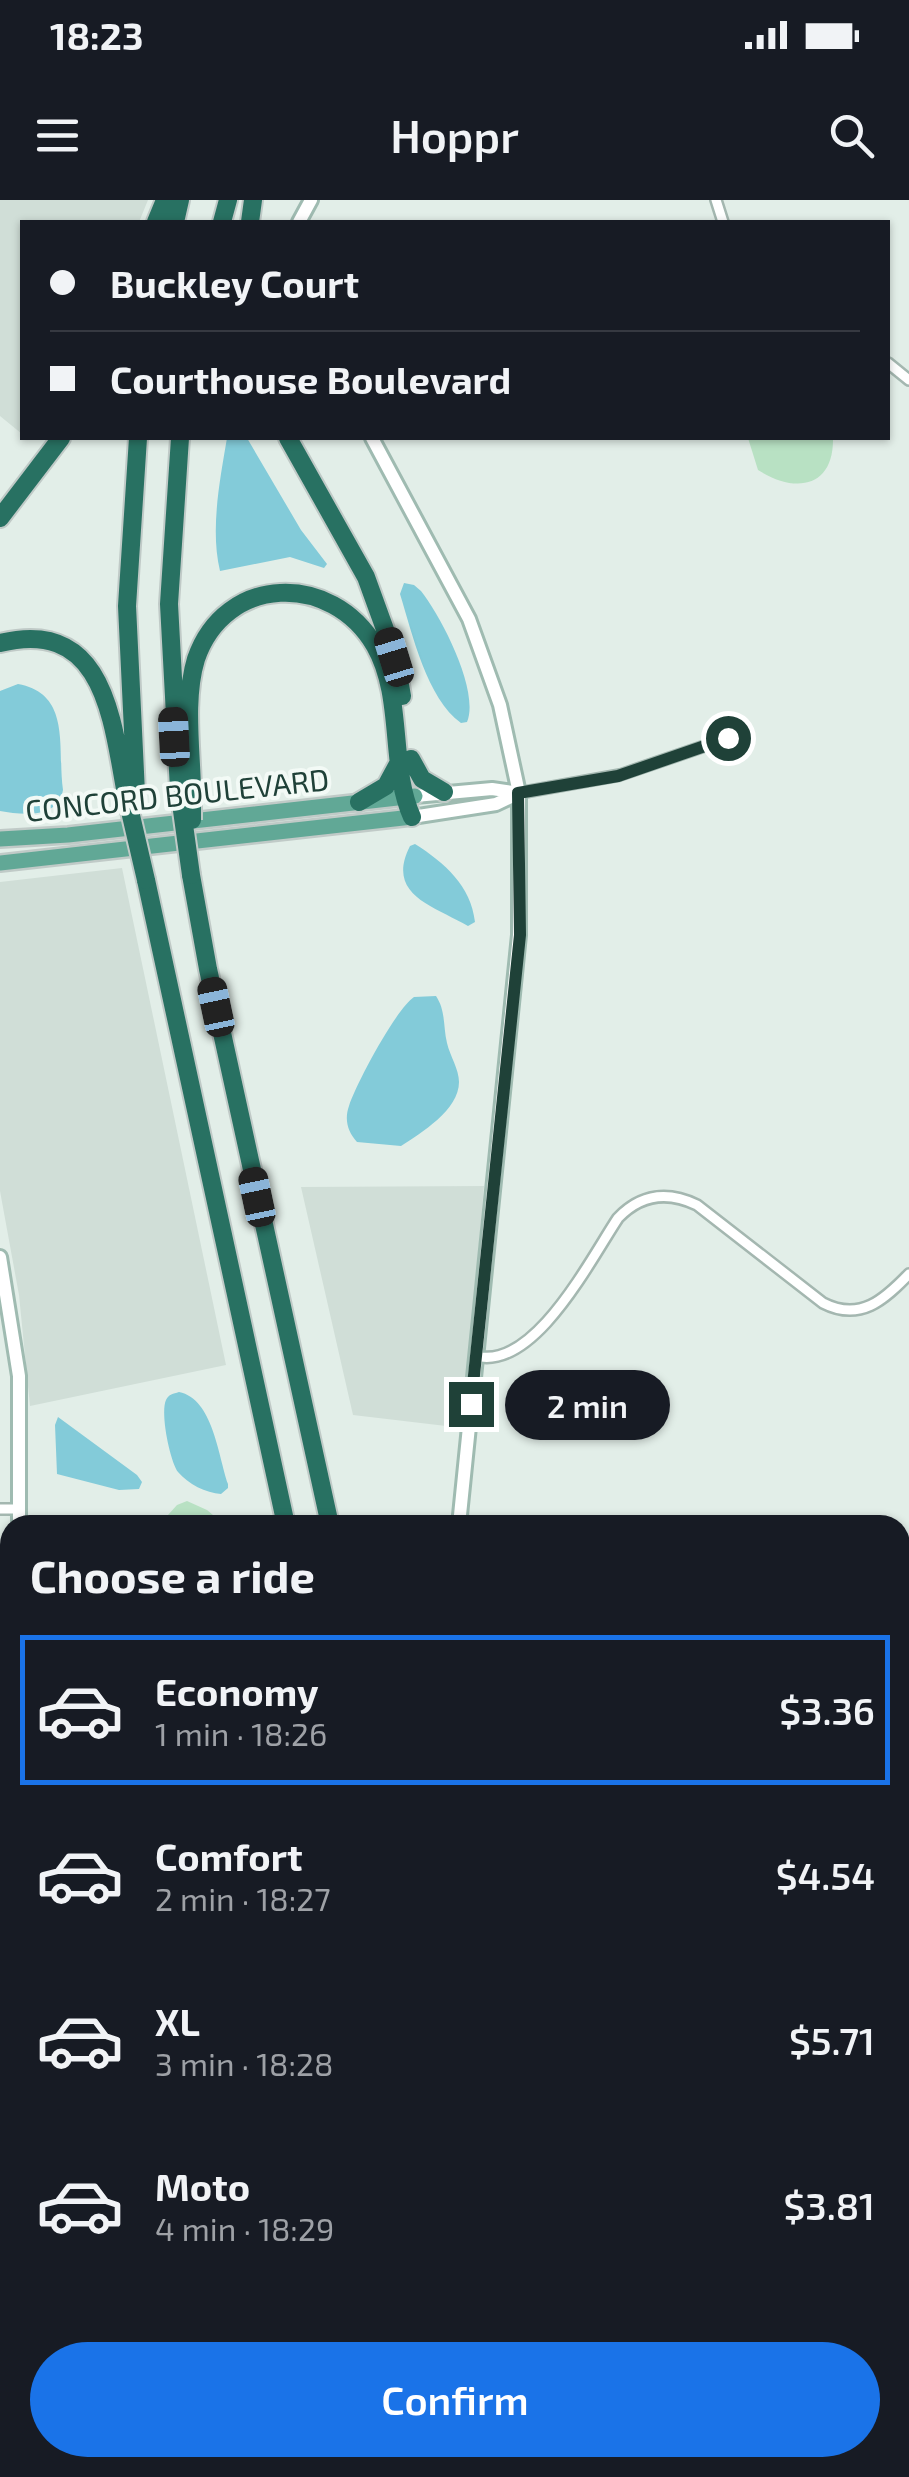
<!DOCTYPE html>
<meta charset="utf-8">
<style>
:root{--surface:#171b24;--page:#242831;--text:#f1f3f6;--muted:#9ea1a6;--line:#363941;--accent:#1a73e8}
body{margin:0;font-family:"Exo 2",sans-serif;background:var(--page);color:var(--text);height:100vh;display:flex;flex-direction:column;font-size:38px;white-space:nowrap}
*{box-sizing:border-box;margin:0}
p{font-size:32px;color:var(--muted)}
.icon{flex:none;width:55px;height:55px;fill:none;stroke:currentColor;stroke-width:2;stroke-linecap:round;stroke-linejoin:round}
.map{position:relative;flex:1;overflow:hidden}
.side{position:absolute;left:0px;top:1315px;width:910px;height:962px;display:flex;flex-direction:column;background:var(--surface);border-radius:30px 30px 0 0;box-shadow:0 2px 8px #0004}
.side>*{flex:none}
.top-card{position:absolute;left:20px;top:20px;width:870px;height:220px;border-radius:0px;box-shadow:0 2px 8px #0004;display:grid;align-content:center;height:220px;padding:0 30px;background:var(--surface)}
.end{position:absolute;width:45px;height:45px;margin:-22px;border:12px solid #1f4138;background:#fff;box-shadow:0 0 0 5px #fff}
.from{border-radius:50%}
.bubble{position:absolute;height:70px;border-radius:35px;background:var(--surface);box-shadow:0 2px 8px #0004;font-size:32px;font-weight:600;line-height:70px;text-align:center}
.car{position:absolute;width:30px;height:60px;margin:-30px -15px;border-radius:12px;box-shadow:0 0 8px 2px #0007;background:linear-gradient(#222 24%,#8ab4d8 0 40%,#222 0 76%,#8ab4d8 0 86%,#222 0)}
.top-card b{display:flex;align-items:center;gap:35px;height:95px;font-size:38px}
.top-card b+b{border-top:2px solid var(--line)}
.top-card i{width:25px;height:25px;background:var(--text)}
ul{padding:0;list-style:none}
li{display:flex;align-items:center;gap:30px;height:150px;margin:0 20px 15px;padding:0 10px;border:5px solid transparent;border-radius:0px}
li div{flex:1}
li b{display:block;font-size:38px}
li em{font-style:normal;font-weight:600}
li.on{border-color:var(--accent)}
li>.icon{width:90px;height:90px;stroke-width:1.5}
h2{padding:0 30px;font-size:45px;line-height:120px}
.button{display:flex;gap:20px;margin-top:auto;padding:20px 30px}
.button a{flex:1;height:115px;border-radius:60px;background:var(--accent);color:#fff;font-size:40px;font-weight:600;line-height:115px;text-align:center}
.status{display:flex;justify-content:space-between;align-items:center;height:70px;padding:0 50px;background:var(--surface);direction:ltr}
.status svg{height:28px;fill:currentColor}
header{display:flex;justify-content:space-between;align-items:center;height:130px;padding:0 30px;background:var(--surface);font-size:45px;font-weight:600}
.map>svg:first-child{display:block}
.built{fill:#d0ded7}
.green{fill:#b8e1c3}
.water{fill:#83cbd9}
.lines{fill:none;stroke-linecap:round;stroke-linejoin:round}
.street-casing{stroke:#a4b7b0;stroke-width:14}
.secondary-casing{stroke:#9fbbb1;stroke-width:18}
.primary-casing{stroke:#c0cac7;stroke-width:20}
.highway-casing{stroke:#c0cac7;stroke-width:22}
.street{stroke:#fff;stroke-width:9}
.secondary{stroke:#fff;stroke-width:12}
.primary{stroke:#61a896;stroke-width:15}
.highway{stroke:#287162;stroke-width:18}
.highway-bridge-casing{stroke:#c0cac7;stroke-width:22;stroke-linecap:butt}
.highway-bridge{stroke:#287162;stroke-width:18}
.route{stroke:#1f4138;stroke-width:12}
.labels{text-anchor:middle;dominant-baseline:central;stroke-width:8;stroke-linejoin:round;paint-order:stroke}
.street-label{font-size:30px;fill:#1f4138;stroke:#f3faf6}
</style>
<div class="status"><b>18:23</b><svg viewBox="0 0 49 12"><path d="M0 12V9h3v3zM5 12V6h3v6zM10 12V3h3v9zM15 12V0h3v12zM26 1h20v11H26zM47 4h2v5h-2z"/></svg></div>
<header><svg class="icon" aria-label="menu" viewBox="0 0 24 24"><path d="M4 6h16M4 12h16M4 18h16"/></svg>Hoppr<svg class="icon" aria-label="search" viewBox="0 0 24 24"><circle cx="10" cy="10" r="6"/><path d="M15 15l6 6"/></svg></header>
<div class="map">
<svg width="909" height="2277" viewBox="0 0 909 2277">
<rect width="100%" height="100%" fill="#e2eee8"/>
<!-- built -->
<path class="built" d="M0 0H148L139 22H22V234L0 216Z
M122 668 226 1165 30 1206 19 1095 0 991V682Z
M484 986 463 1228 353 1215 301 987Z"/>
<!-- green -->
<path class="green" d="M748 238H833C834 288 795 294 758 270Z
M187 1301 207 1310 225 1325H159L177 1305Z"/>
<!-- water -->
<path class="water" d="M227 238H247L301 330 327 364 324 368 290 357 220 371C210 329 220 280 227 238Z
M404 383 414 385 421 391C441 416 480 491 467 522L461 523C427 499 412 433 400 394Z
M18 484C72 494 57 548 63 590 58 619 23 615 0 611V491Z
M415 644C445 663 471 686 475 722L468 726C434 706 385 695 410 646Z
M436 796C446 811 443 827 447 843 450 856 459 869 459 882 459 910 421 933 401 946L357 942C348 932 344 920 349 906 356 884 396 809 414 797Z
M179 1192C213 1199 218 1255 228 1284V1288L221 1294C206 1293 188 1284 178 1272 170 1261 160 1213 166 1200 169 1194 173 1194 179 1192Z
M58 1217 137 1275 142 1282 139 1289 119 1290 57 1274 55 1225Z
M909 2249V2277H873L879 2268H900V2253Z"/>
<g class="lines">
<defs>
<path id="street" d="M716 0 723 22
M888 163 909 180
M519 593 620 575 728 538
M476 1156C534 1171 590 1060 618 1018 641 994 668 991 697 1005L823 1103C860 1122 884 1100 909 1074
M0 1309H19
M0 1558 10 1556
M0 1641 8 1635
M0 1712 10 1704
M0 1783 10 1776
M0 1796 10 1819
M0 2065 10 2067
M0 2264 27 2277
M172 2277 180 2268"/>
<path id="secondary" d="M299 22 311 0
M372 238 469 419 500 505 519 593V735L459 1325
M415 596 492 589 519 593
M412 617 496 604 519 593
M0 1057 19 1176V1325
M597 2268 599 2277
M324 2277 325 2268"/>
<path id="primary" d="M0 639 68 635 415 596
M0 663 412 617"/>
<path id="highway" d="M156 22 165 0
M175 22 180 0
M222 22 228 0
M250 22 253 0
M288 238 366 377 395 457 402 496
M0 318 61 238
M0 443C105 417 112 521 126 594
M411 559 422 579 444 592
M192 588C191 548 184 498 196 459 225 374 332 372 375 446 404 497 389 566 412 617
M179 589 169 404 180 238
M136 593 127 406 138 238
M359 602 386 586 399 562
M191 675 208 769 330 1325
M146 680 286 1325
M437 2268 438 2277
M516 2268 517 2277
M544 2268 546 2277
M401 2277 402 2268"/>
</defs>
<!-- street casing -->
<use href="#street" class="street-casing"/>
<!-- secondary casing -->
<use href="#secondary" class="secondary-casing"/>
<!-- primary casing -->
<use href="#primary" class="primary-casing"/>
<!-- highway casing -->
<use href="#highway" class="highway-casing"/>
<!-- street -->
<use href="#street" class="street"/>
<!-- secondary -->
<use href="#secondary" class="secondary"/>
<!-- primary -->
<use href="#primary" class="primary"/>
<!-- highway -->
<use href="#highway" class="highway"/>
<defs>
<path id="highway-bridge" d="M179 589 191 675
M126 594 146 680
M192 620V588"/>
</defs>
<!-- highway-bridge casing -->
<use href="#highway-bridge" class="highway-bridge-casing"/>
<!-- highway-bridge -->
<use href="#highway-bridge" class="highway-bridge"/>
</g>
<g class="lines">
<!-- route -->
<path class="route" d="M471 1204 520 735 518 593 618 576 728 538"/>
</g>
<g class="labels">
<!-- street labels -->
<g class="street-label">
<text transform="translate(177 594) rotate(-6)">CONCORD BOULEVARD</text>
</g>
</g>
</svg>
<i class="end from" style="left:728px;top:538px"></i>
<i class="end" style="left:471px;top:1204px"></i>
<div class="bubble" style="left:505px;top:1170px;width:165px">2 min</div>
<i class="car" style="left:394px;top:457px;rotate:343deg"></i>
<i class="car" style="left:174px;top:537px;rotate:357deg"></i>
<i class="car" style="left:216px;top:807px;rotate:348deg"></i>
<i class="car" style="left:257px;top:997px;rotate:348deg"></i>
<div class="top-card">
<b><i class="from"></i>Buckley Court</b>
<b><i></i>Courthouse Boulevard</b>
</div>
<section class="side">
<h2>Choose a ride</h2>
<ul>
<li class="on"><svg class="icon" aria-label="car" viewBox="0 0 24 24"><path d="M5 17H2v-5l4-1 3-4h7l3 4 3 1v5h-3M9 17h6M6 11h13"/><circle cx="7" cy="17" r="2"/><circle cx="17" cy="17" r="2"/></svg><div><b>Economy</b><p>1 min · 18:26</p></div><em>$3.36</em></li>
<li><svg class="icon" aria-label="car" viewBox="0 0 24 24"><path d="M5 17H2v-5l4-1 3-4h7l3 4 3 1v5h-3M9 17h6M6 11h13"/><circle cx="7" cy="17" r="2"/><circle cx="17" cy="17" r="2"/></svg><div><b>Comfort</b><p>2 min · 18:27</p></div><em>$4.54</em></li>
<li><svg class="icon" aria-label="car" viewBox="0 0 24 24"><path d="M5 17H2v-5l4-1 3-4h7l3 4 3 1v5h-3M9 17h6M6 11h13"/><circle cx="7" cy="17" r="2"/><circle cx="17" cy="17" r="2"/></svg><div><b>XL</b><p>3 min · 18:28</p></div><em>$5.71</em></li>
<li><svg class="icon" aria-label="car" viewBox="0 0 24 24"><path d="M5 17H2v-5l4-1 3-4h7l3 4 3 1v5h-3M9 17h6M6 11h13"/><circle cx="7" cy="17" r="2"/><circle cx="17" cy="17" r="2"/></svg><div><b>Moto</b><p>4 min · 18:29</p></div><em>$3.81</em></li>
</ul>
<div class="button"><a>Confirm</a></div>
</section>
</div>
